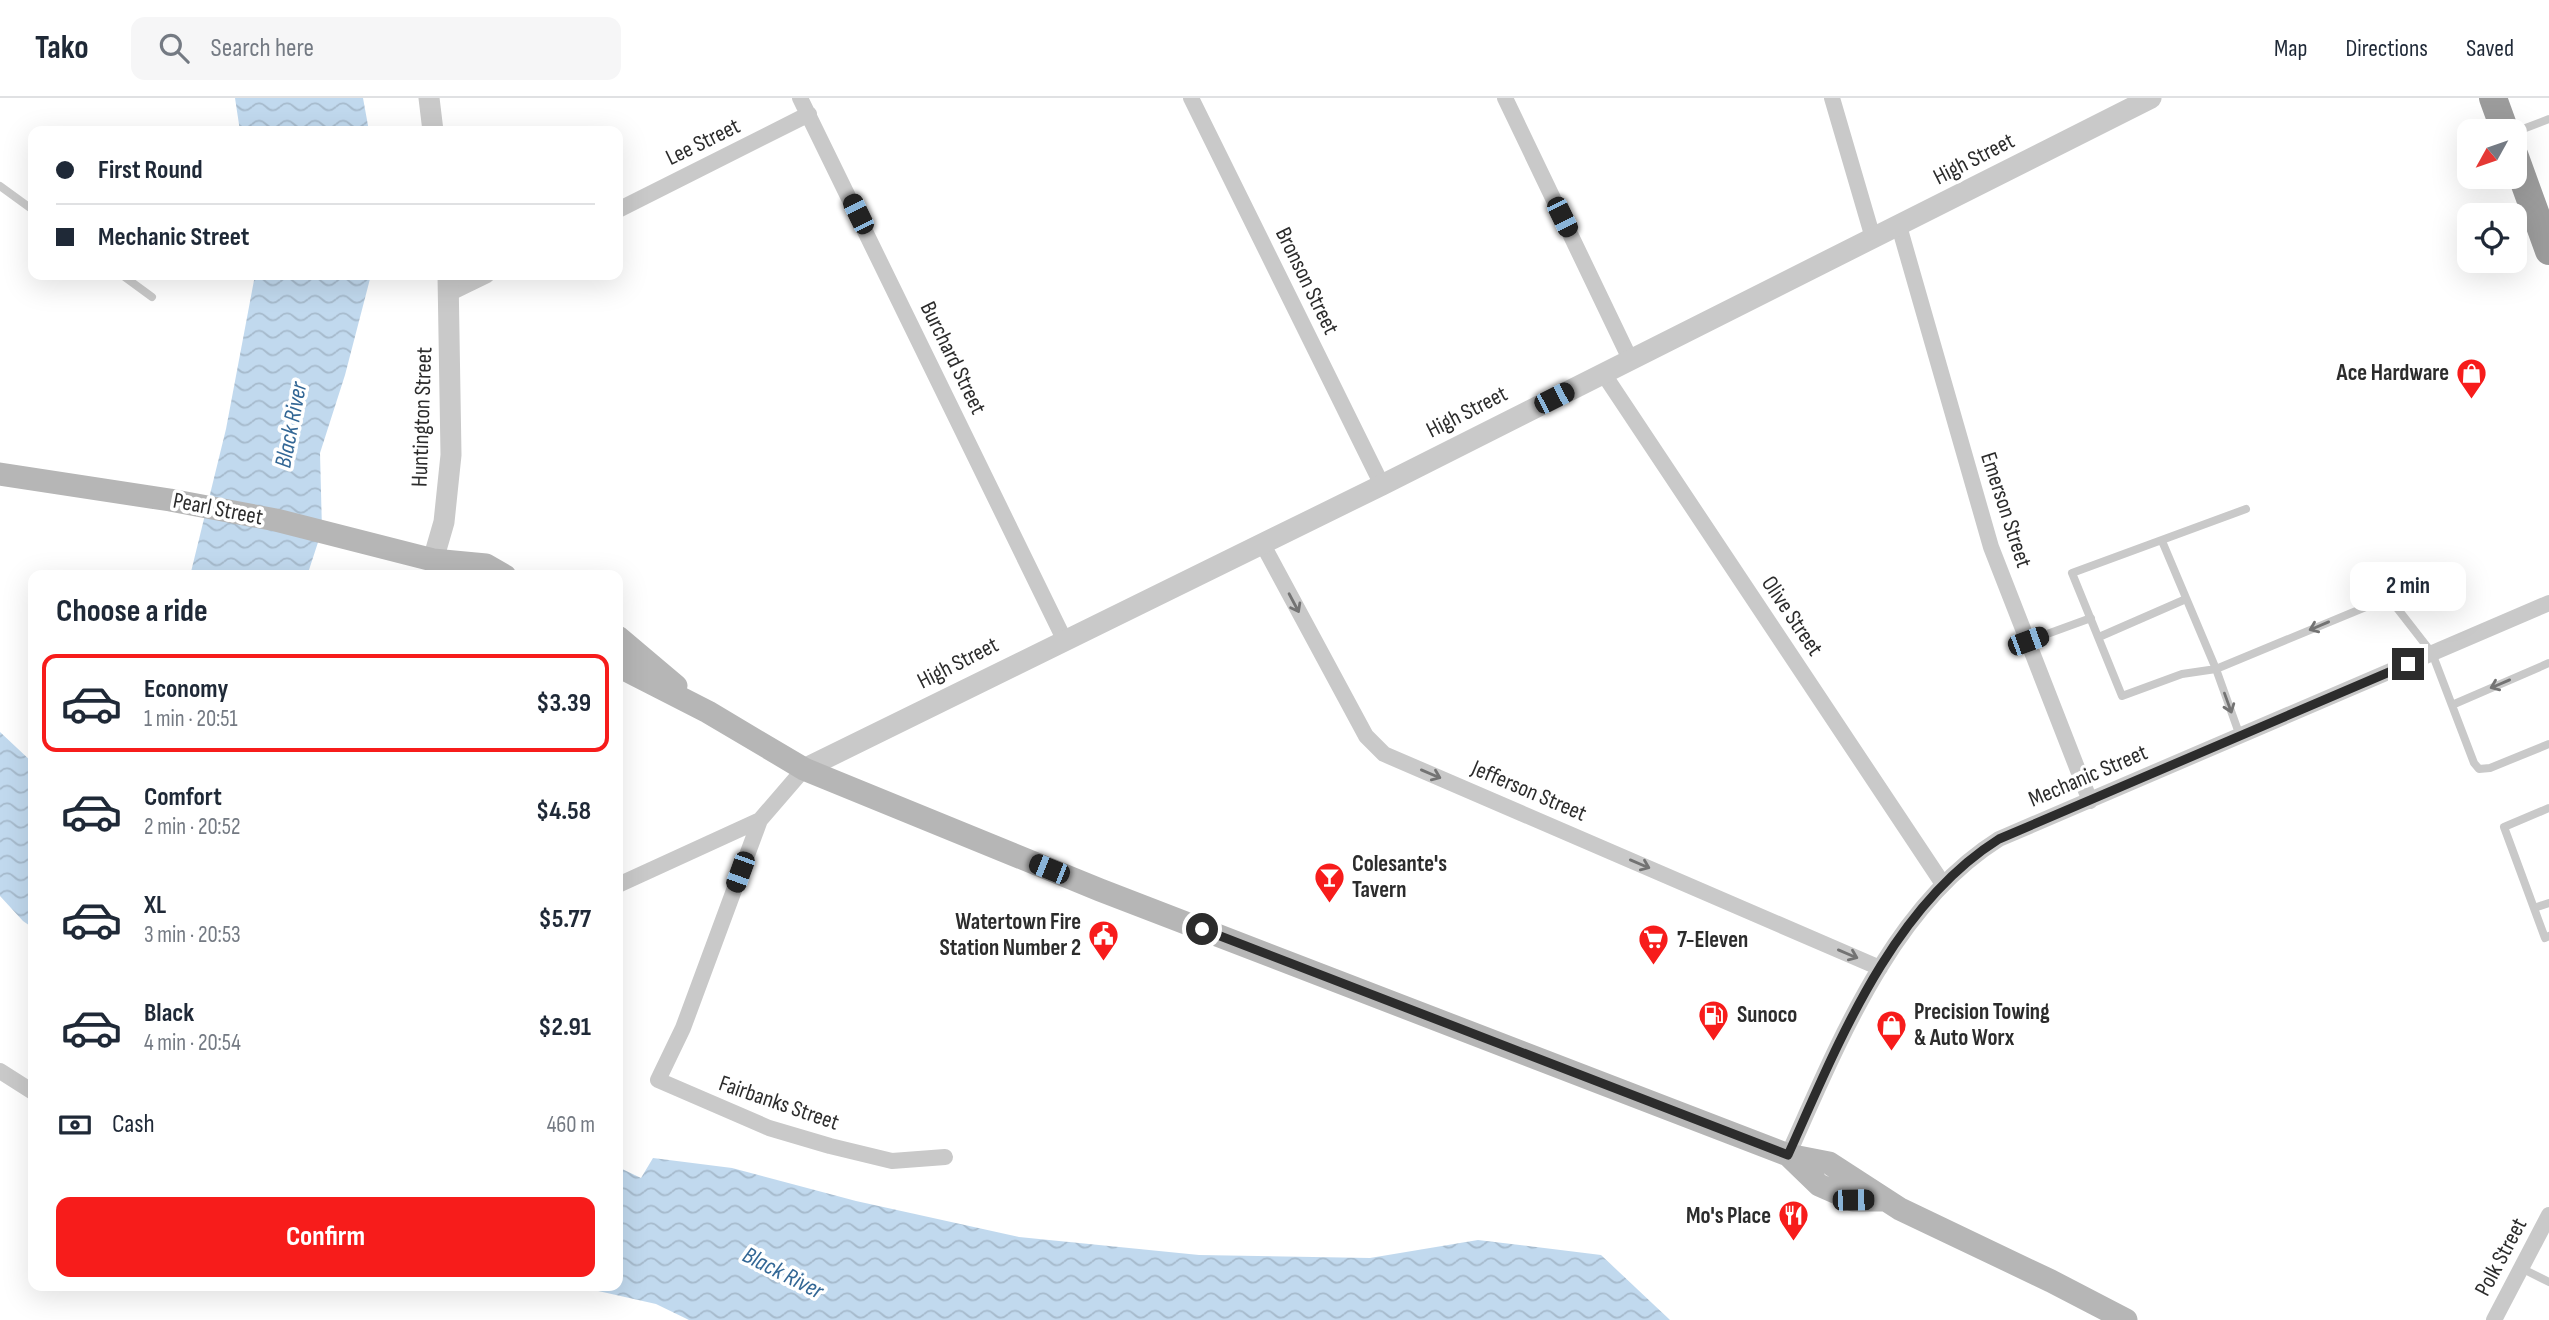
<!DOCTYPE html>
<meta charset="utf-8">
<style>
:root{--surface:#fff;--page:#f6f6f7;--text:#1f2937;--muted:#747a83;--line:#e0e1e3;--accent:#f71c1b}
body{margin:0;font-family:"Sofia Sans Condensed",sans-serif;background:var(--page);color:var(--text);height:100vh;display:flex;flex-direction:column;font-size:26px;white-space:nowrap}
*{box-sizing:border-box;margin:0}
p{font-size:23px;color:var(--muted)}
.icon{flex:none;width:38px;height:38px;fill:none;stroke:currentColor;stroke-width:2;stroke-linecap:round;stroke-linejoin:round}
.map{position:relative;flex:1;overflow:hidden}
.panel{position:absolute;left:28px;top:472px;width:595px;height:721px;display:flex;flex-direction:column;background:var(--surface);border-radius:14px;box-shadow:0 7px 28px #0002}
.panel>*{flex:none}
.banner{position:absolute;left:28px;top:28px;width:595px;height:154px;border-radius:14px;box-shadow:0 7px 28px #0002;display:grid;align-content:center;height:154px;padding:0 28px;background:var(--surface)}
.needle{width:46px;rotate:230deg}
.controls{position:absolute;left:2457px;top:21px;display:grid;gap:14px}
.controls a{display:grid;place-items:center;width:70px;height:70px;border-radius:14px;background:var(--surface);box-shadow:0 7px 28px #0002;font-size:35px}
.end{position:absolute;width:32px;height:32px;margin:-16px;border:9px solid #2c2c2c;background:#fff;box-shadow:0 0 0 4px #fff}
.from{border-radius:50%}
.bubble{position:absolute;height:49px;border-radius:14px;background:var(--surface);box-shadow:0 7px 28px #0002;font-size:23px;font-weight:700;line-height:49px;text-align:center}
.car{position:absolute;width:21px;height:42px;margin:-21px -10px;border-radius:9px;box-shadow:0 0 5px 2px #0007;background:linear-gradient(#222 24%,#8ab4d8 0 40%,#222 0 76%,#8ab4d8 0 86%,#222 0)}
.banner b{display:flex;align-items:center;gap:24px;height:66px;font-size:26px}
.banner b+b{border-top:2px solid var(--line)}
.banner i{width:18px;height:18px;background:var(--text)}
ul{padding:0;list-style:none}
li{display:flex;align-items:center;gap:21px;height:98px;margin:0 14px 10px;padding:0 14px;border:4px solid transparent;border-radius:14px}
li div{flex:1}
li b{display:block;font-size:26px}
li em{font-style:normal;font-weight:700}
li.active{border-color:var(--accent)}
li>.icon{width:63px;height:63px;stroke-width:1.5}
h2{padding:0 28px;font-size:32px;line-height:84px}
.pay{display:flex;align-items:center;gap:18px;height:77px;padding:0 28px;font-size:26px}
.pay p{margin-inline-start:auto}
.primary-button{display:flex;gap:14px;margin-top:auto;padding:14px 28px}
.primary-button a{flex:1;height:80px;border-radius:14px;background:var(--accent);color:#fff;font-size:28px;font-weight:700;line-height:80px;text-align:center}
header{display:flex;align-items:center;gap:42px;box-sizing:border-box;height:98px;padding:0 35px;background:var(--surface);border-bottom:2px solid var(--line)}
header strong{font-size:33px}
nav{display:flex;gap:38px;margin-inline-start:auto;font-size:24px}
.search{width:490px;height:63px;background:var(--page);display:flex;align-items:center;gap:18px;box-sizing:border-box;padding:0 24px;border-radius:14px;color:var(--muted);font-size:26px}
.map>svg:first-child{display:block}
.water{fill:url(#water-waves)}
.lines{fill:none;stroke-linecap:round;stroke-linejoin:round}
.service{stroke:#c9c9c9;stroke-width:8}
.minor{stroke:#c9c9c9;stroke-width:16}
.tertiary{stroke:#c9c9c9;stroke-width:21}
.secondary{stroke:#b6b6b6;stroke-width:23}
.trunk{stroke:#9c9c9c;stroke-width:28}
.oneway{stroke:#737373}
.route{stroke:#2c2c2c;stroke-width:9}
.labels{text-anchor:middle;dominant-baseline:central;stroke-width:7;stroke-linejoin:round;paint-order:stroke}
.street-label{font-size:23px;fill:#2c2c2c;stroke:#fff}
.poi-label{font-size:23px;font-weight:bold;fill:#2c2c2c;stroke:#fff;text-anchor:start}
.water-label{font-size:24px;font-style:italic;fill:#336795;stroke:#fff}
</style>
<header>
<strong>Tako</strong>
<div class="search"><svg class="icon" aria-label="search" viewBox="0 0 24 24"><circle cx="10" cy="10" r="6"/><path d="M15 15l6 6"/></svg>Search here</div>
<nav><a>Map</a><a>Directions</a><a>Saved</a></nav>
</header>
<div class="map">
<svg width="2549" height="1222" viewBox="0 0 2549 1222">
<defs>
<pattern id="water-waves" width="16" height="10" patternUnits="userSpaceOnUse" patternTransform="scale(1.75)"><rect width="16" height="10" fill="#c1d9ee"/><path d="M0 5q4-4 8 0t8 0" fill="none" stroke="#a6bacc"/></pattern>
</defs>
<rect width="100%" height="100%" fill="#fff"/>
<!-- water -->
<path class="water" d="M235 0H363L369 33H240Z
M255 177H371L345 277 320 355 322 432 307 478H190L226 331Z
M0 634 33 665V830L23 823 0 798Z
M653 1060 732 1070 856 1103 1019 1139 1199 1157 1370 1160 1478 1142 1601 1157 1670 1222H689L656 1206 576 1188H618V1069L641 1080Z"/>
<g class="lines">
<!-- service -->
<path class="service" d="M2515 34 2549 21
M0 88 33 112
M122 177 152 199
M2246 411 2072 475 2122 598 2182 576 2216 571 2373 506 2386 505 2397 510 2432 555 2474 665 2479 671 2490 670 2549 646
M2162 443 2216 571 2240 638
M2099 539 2186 501
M2028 543 2091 520
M2452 607 2549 565
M2549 710 2504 729 2545 840 2549 838
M2534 810 2549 805
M2521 1170 2549 1184"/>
<!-- minor -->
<path class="minor" d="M800 0 1064 541
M1191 0 1382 387
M1505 0 1630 261
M1832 0 1873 140
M618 112 809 16
M1899 128 1991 449 2090 703
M450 195 487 177
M1603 275 1943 786
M1262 445 1366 638 1384 656 1880 870
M804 671 760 722 683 930 658 982 769 1030 830 1048 892 1063 945 1059
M618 787 760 722
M0 973 33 994
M1788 1057C1838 946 1892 808 1999 741L2549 505
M2494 1222 2549 1117"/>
<!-- tertiary -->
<path class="tertiary" d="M429 0 433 33
M433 462 444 424 451 357 448 177
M804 671 1382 387 2151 0"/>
<!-- secondary -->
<path class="secondary" d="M0 376 170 402 276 422 433 462 486 467 505 478
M618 539 676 588
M618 568 708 614 804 671 1100 792 1788 1057 1829 1065 1900 1111 2051 1183 2126 1222
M1788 1057 1819 1087 1853 1102H1884"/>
<!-- trunk -->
<path class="trunk" d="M2493 0 2505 33
M2515 59 2549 153"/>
</g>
<!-- one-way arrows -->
<defs><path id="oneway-shaft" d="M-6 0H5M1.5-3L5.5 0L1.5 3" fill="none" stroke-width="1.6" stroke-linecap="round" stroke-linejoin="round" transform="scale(1.75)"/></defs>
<g class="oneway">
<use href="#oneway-shaft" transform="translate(1294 505) rotate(62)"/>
<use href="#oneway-shaft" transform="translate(2319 528) rotate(157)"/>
<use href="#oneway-shaft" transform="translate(2500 586) rotate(157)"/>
<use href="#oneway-shaft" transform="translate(2228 605) rotate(70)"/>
<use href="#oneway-shaft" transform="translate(1431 676) rotate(23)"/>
<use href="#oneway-shaft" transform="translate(1640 766) rotate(23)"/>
<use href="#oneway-shaft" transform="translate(1848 856) rotate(23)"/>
</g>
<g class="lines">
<!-- route -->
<path class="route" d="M1202 831 1788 1057C1838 946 1891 809 1999 741L2408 566"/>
</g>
<!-- icons -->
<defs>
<symbol id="shop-pin" viewBox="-11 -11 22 30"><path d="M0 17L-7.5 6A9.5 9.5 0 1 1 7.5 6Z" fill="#f71c1b" stroke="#fff"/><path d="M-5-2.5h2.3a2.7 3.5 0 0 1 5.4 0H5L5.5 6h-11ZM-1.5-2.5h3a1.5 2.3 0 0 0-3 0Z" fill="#fff"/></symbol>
<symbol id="bar-pin" viewBox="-11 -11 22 30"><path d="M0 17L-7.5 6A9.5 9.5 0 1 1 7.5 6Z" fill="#f71c1b" stroke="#fff"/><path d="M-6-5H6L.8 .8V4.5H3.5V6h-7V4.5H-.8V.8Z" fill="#fff"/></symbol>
<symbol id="civic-pin" viewBox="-11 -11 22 30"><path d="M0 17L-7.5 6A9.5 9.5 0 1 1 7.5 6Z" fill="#f71c1b" stroke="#fff"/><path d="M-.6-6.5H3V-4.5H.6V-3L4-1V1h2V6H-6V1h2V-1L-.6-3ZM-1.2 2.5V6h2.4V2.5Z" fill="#fff"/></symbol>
<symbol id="supermarket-pin" viewBox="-11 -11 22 30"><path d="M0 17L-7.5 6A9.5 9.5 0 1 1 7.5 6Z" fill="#f71c1b" stroke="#fff"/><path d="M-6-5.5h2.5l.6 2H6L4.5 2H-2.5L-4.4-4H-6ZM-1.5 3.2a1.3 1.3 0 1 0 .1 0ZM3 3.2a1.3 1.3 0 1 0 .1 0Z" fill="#fff"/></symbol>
<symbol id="fuel-pin" viewBox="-11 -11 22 30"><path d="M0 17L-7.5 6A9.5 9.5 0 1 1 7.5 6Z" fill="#f71c1b" stroke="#fff"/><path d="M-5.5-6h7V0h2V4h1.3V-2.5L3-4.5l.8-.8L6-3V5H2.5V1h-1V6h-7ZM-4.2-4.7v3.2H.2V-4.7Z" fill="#fff"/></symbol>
<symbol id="restaurant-pin" viewBox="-11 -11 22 30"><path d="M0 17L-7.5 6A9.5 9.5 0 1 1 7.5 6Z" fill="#f71c1b" stroke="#fff"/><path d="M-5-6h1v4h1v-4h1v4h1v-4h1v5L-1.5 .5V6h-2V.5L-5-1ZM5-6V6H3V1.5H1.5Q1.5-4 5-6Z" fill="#fff"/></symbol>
</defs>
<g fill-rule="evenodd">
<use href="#shop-pin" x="2454" y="258" width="35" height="47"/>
<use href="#bar-pin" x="1312" y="762" width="35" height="47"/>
<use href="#civic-pin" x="1086" y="820" width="35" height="47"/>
<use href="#supermarket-pin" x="1636" y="824" width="35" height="47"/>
<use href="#fuel-pin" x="1696" y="900" width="35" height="47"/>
<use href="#shop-pin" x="1874" y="910" width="35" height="47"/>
<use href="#restaurant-pin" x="1776" y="1100" width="35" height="47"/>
</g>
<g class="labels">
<!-- street labels -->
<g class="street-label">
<text transform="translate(703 44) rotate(-26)">Lee Street</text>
<text transform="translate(1974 61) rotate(-27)">High Street</text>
<text transform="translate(1307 183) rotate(64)">Bronson Street</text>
<text transform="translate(953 260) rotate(64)">Burchard Street</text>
<text transform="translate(1467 314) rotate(-27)">High Street</text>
<text transform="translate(422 319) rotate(-88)">Huntington Street</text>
<text transform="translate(218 411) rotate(11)">Pearl Street</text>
<text transform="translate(2006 412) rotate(72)">Emerson Street</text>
<text transform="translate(1792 518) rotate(56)">Olive Street</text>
<text transform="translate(958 565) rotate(-27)">High Street</text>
<text transform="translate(2088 678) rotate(-23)">Mechanic Street</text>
<text transform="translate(1529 693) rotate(23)">Jefferson Street</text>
<text transform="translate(779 1005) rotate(19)">Fairbanks Street</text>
<text transform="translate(2501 1159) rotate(-62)">Polk Street</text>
</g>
<!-- poi labels -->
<g class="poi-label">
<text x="2449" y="275" text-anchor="end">Ace Hardware</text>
<text x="1352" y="766">Colesante's<tspan x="1352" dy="26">Tavern</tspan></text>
<text x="1081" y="824" text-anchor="end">Watertown Fire<tspan x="1081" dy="26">Station Number 2</tspan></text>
<text x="1677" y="842">7-Eleven</text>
<text x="1914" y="914">Precision Towing<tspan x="1914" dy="26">&amp; Auto Worx</tspan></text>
<text x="1737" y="917">Sunoco</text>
<text x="1771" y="1118" text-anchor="end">Mo's Place</text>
</g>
<!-- water labels -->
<g class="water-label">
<text transform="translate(291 327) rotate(-79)">Black River</text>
<text transform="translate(783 1175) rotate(27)">Black River</text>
</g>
</g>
</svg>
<div class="controls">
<a><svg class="needle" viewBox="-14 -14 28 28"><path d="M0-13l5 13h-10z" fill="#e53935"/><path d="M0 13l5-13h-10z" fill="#747a83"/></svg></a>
<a><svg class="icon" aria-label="locate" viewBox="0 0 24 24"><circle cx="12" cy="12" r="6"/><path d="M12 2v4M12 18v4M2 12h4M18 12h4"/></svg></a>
</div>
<i class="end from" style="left:1202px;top:831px"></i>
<i class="end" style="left:2408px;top:566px"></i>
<div class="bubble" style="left:2350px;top:464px;width:116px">2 min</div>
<i class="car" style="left:858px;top:116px;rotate:334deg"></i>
<i class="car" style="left:1562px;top:119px;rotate:154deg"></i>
<i class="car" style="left:1554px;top:300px;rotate:63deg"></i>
<i class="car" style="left:2028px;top:543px;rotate:70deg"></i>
<i class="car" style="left:1049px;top:771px;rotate:292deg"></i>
<i class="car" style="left:740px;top:774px;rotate:200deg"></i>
<i class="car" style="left:1853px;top:1102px;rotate:89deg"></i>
<div class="banner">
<b><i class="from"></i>First Round</b>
<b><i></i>Mechanic Street</b>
</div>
<section class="panel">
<h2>Choose a ride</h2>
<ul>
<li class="active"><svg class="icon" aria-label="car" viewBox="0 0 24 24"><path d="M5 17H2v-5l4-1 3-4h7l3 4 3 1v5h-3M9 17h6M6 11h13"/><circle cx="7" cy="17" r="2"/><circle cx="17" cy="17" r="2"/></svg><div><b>Economy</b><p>1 min · 20:51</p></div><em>$3.39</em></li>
<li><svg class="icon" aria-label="car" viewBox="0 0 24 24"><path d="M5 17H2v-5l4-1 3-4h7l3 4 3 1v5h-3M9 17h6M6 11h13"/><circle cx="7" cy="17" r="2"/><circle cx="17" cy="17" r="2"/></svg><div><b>Comfort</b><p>2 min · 20:52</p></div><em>$4.58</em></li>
<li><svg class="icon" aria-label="car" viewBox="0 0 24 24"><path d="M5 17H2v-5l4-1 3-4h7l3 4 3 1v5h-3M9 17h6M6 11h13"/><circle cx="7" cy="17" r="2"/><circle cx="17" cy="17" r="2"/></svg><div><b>XL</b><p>3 min · 20:53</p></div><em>$5.77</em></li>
<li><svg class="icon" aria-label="car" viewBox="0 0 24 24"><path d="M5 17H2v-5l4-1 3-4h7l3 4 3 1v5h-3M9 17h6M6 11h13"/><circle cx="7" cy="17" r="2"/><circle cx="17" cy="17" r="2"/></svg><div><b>Black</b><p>4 min · 20:54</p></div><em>$2.91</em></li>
</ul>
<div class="pay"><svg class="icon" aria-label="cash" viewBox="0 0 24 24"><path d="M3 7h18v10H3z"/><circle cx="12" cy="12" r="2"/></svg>Cash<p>460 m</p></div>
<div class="primary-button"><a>Confirm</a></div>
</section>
</div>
